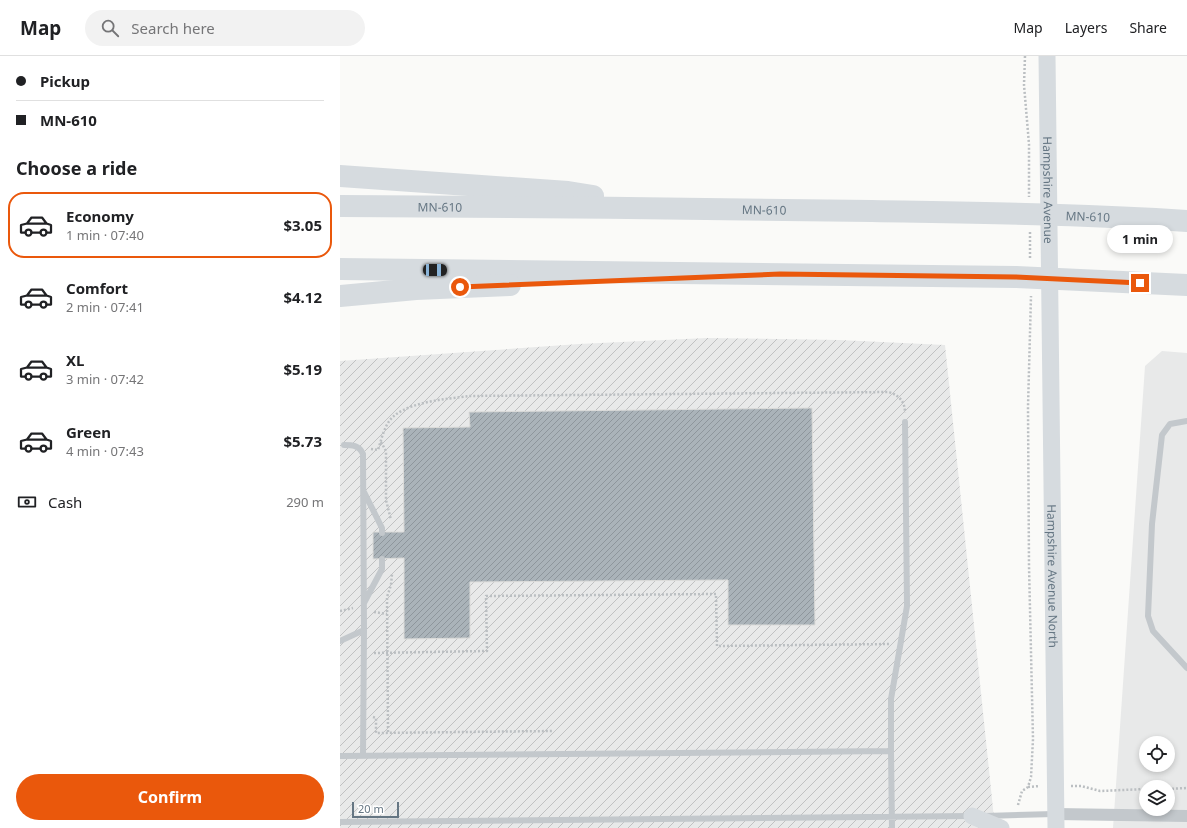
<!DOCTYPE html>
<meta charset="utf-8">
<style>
:root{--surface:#fff;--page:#f2f2f2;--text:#202124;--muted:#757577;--line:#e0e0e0;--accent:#ea580c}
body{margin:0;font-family:"Noto Sans",sans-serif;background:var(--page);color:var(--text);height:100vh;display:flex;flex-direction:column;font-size:15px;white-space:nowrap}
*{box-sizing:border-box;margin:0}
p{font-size:13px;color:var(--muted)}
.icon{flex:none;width:22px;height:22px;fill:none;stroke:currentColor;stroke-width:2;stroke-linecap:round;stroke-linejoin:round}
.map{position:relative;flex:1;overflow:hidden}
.side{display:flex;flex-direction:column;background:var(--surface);width:340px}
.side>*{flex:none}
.hud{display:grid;align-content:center;height:88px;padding:0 16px;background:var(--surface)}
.buttons{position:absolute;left:799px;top:680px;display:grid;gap:8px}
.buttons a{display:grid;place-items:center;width:36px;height:36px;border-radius:50%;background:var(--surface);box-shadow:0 2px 6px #0003;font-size:20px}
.scale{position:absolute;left:12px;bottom:10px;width:47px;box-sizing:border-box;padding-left:4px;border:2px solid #657683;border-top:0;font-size:11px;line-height:14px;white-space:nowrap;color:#657683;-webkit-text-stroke:3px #fff;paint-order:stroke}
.end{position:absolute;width:18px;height:18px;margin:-9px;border:5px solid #ea580c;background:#fff;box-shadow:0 0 0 2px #fff}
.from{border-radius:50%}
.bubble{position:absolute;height:28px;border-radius:14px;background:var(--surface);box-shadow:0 2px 6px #0003;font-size:13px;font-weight:700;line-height:28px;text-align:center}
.car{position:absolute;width:12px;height:24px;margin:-12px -6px;border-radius:5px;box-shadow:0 0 3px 1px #0007;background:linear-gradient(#222 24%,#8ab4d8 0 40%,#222 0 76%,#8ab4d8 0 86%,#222 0)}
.hud b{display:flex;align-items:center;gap:14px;height:38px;font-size:15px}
.hud b+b{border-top:1px solid var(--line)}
.hud i{width:10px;height:10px;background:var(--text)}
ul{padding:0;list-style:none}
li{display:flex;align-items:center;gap:12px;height:66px;margin:0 8px 6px;padding:0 8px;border:2px solid transparent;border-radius:16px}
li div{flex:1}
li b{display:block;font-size:15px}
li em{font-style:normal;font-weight:700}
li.on{border-color:var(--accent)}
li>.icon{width:36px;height:36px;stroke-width:1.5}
h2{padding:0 16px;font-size:18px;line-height:48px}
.pay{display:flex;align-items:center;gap:10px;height:44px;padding:0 16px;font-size:15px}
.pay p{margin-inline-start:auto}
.button{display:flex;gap:8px;margin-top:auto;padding:8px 16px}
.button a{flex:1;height:46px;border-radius:24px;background:var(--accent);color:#fff;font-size:16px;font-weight:700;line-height:46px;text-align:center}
header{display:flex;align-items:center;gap:24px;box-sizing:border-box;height:56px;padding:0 20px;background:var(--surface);border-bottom:1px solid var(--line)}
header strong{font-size:19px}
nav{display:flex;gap:22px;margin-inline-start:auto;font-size:14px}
.search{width:280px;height:36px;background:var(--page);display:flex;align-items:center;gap:10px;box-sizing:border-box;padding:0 14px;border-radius:22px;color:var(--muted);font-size:15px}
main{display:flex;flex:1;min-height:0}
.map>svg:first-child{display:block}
.built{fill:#e8e9e9;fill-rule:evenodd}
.industrial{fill:url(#industrial-furrows)}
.building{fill:url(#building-hatch);stroke:#dcdcda}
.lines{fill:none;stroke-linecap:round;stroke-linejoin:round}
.path{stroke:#bbbfc2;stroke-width:2.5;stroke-dasharray:2 2;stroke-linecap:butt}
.lane{stroke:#c3c8cc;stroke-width:6}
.street{stroke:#c3c8cc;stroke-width:12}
.secondary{stroke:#d6dbdf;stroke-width:17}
.highway{stroke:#d6dbdf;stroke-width:22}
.route{stroke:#ea580c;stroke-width:5}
.labels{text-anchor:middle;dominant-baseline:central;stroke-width:4;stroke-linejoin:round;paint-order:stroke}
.street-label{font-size:12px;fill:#657683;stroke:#fff}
</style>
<header>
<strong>Map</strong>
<div class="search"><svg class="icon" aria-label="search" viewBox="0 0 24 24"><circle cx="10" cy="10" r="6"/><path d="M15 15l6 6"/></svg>Search here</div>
<nav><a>Map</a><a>Layers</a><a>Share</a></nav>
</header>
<main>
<section class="side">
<div class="hud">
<b><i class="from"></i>Pickup</b>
<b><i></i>MN-610</b>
</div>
<h2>Choose a ride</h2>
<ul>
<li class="on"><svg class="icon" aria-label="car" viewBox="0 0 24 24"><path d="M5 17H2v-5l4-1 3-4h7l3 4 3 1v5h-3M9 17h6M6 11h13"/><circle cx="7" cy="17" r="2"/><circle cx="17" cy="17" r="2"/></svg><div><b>Economy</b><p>1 min · 07:40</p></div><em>$3.05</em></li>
<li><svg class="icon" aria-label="car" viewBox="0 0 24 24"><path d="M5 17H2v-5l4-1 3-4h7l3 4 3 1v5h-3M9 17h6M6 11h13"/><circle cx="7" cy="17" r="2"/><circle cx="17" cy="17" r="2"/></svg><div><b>Comfort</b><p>2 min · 07:41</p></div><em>$4.12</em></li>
<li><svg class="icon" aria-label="car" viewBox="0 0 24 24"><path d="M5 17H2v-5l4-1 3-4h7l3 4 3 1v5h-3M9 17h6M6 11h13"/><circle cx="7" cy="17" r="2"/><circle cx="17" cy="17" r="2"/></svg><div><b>XL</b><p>3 min · 07:42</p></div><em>$5.19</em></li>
<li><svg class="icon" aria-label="car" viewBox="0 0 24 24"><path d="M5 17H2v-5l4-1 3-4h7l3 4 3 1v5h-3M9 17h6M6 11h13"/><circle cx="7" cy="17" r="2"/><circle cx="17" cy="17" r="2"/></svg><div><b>Green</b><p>4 min · 07:43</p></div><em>$5.73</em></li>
</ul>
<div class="pay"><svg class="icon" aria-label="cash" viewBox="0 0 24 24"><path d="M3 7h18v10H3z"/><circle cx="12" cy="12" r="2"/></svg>Cash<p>290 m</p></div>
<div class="button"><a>Confirm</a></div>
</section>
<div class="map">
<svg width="847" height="772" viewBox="0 0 847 772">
<defs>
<pattern id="industrial-furrows" width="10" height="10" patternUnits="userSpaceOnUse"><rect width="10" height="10" fill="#e8e9e9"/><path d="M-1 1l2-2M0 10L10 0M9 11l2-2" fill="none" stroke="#c0c1c2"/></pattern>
<pattern id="building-hatch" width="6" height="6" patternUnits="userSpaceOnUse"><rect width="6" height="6" fill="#aab3b9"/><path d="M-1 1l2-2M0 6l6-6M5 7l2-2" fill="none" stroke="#8e969c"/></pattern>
</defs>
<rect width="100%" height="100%" fill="#fafaf8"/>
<!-- built -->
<path class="built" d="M822 295 847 297V772H773L805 310ZM806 687H828V709H806ZM806 731H828V753H806Z"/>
<!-- industrial -->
<path class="industrial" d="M367 282 499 284 605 289 655 772H0V305L239 288Z"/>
<!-- building -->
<path class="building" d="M472 352 475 569H388V524L130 526V582L64 583V502L33 503V476H64L63 372 130 371 129 356Z"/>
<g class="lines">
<!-- path -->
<path class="path" d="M685 0 684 29 689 88V141
M690 176V203
M41 386 46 395V444L51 464
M31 393 38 394C41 385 43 375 48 367 60 346 107 343 129 340L549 336C560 340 565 346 565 357
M0 555 13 552
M34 556 47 558
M34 597 147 595 146 540 376 538 377 590 550 588
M33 661 36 662V677L213 675
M48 676 47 541 51 529 52 518
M731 730H741L760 735 806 733
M688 731 700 730
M828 733 847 732
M678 749 682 735 688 731 691 721 693 683 689 510 688 351 691 240"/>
<!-- lane -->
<path class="lane" d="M847 365 830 368 822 379 812 468 808 560 813 575 847 612
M4 389C12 389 19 389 23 398L24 574
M24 436 42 472V477
M24 547 42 513V503
M0 585 24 574 23 700
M551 695V643L567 550 565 366
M0 700 551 695 552 772
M645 760 714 758
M0 766 632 760"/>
<!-- street -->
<path class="street" d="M716 758 847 760"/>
<!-- secondary -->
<g class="secondary">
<path id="s1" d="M707 0 716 772"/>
<path d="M632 760 661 772"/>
</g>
<!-- highway -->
<g class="highway">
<path d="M0 120 228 136 253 140"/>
<path id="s2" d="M0 150C177 151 355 152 532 155 637 157 742 158 847 165"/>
<path d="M0 213 676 221 847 229"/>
<path d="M0 240 76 233 170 229"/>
</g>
</g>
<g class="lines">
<!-- route -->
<path class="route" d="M120 231 440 218 676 221 800 227"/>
</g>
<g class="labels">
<!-- street labels -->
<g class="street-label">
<text stroke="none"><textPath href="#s1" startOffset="134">Hampshire Avenue</textPath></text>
<text stroke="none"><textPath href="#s2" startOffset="100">MN-610</textPath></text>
<text stroke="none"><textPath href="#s2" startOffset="424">MN-610</textPath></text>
<text stroke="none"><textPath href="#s2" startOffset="748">MN-610</textPath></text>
<text stroke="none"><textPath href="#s1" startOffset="520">Hampshire Avenue North</textPath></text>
</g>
</g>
</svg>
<div class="buttons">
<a><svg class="icon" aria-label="locate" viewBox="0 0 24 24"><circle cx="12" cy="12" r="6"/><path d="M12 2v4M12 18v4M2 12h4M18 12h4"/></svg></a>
<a><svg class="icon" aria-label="layers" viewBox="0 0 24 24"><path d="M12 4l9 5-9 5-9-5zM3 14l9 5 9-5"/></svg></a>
</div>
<div class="scale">20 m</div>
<i class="end from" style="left:120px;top:231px"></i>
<i class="end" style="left:800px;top:227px"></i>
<div class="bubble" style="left:767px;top:169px;width:66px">1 min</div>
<i class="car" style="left:95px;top:214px;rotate:91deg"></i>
</div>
</main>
